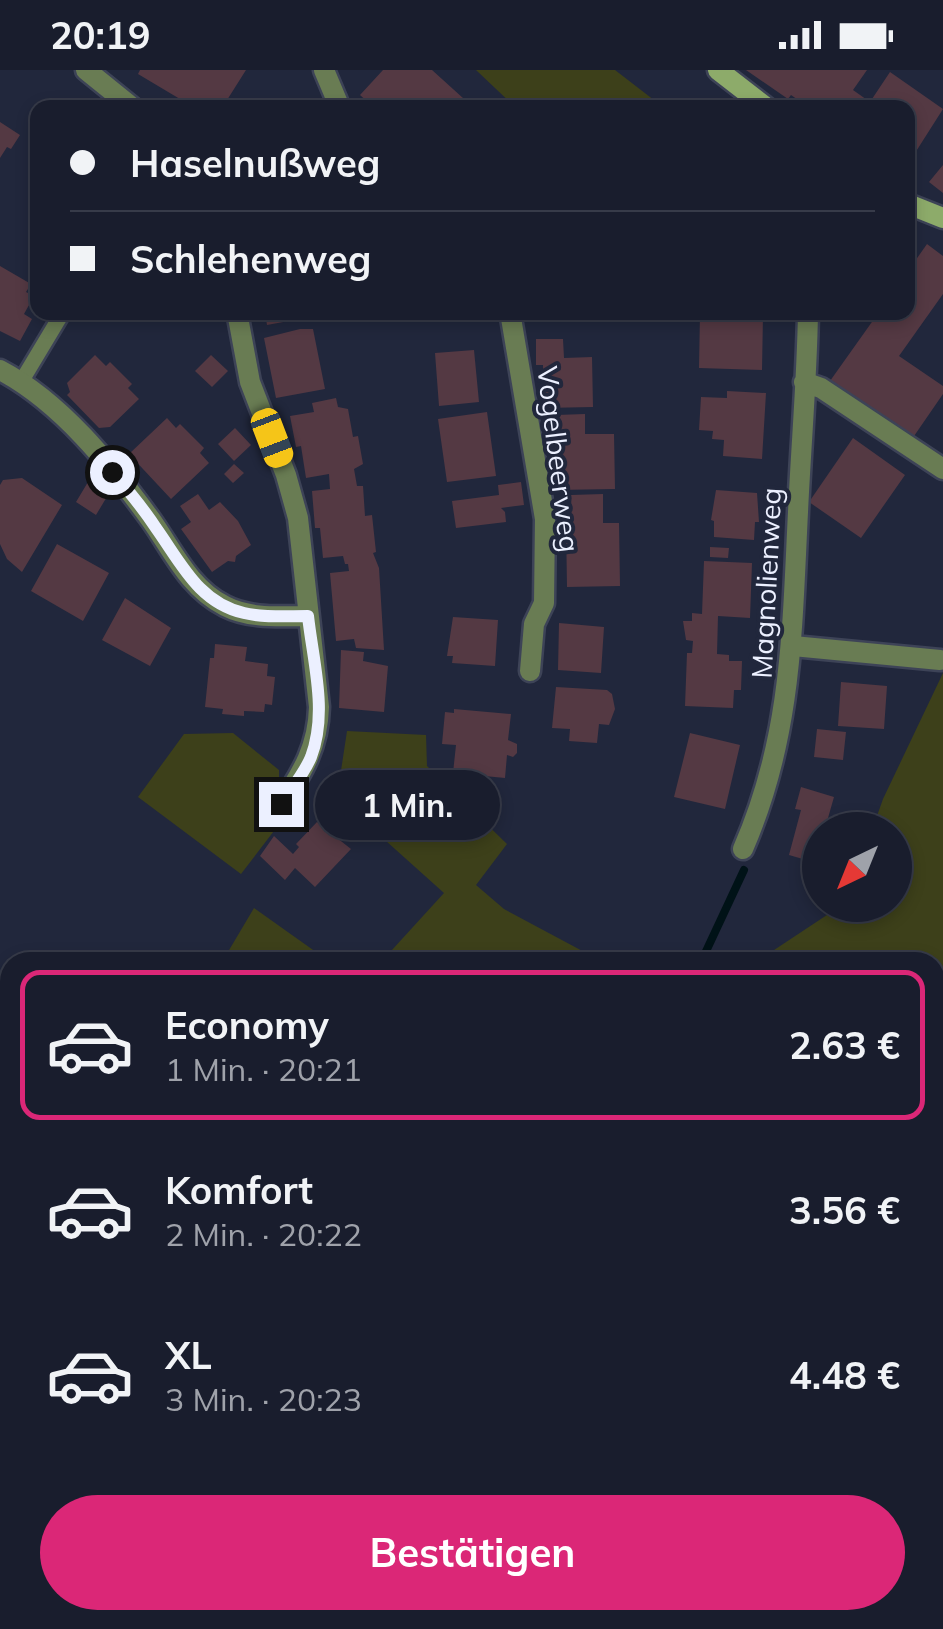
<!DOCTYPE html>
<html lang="de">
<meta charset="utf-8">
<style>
:root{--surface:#191d2d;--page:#262a39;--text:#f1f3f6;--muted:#9fa2aa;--line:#373b49;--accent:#db2777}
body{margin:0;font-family:Mulish,sans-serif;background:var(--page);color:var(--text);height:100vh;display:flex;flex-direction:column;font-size:38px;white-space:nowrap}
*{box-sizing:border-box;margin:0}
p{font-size:32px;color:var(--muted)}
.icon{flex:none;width:55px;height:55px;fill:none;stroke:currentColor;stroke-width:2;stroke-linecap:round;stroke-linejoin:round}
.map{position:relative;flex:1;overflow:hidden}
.drawer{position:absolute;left:0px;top:882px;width:945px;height:678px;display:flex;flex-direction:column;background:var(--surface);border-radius:30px 30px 0 0;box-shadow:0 5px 15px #0003,0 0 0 2px var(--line)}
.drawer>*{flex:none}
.banner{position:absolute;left:30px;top:30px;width:885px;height:220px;border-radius:20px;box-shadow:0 5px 15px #0003,0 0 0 2px var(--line);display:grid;align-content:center;height:220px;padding:0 40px;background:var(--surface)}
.needle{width:65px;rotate:223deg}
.buttons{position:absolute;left:802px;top:742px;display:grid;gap:20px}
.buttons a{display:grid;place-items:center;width:110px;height:110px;border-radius:50%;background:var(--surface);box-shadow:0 5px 15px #0003,0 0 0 2px var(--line);font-size:50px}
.end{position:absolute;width:45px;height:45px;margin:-22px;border:12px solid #ecf0ff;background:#111;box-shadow:0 0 0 5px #111}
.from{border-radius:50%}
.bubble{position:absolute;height:70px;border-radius:35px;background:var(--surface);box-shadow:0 5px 15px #0003,0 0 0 2px var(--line);font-size:32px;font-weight:700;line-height:70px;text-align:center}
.car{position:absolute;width:30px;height:60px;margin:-30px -15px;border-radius:12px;box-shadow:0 0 8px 2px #0007;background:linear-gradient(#f5c518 24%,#345 0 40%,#f5c518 0 76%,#345 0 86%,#f5c518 0)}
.banner b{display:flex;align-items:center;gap:35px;height:95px;font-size:38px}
.banner b+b{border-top:2px solid var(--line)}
.banner i{width:25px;height:25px;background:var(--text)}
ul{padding:18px 0 0;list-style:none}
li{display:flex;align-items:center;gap:30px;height:150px;margin:0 20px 15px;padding:0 20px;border:5px solid transparent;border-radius:20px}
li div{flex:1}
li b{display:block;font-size:38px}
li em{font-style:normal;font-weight:700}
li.current{border-color:var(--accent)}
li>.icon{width:90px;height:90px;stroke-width:1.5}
.primary-button{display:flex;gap:20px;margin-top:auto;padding:20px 40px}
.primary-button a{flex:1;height:115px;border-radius:60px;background:var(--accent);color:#fff;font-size:40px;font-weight:700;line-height:115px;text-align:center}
.status{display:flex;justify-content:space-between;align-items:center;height:70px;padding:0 50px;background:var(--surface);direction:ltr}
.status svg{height:28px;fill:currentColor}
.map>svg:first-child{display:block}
.green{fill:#3d401a}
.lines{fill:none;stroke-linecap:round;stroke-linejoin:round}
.stream{stroke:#001217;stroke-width:8}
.building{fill:#543943}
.service-casing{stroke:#3d4357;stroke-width:20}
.minor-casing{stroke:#3d4357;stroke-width:25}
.secondary-casing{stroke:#3d4357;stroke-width:25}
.service{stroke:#697c53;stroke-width:15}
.minor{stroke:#697c53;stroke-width:20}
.secondary{stroke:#8dab6a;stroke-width:20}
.route{stroke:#ecf0ff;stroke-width:12}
.labels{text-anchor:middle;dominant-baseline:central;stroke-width:8;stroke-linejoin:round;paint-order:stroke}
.street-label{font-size:28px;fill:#ecf0ff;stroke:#21273c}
</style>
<div class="status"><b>20:19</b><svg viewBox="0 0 49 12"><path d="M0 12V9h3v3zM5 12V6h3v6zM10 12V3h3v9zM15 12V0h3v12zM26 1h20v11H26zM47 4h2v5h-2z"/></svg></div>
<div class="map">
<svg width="943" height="1559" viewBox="0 0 943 1559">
<rect width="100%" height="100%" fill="#21273c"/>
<!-- green -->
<path class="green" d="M476 0H615L663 37H515Z
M943 603V1559H0V1221L10 1213V1550H935V892H756L842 835H895V760H872L883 729Z
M347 661 426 665 427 696 507 774 476 815 504 839 603 892H381L444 823 337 727Z
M233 663 279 700V711L269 725 290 740 241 804 138 727 184 664Z
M254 838 330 892H222Z"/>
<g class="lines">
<!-- stream -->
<path class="stream" d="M701 892 744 800
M446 1550 450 1559"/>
</g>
<!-- building -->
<path class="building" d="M140 0H246L222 38H195L138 4Z
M383 0H432L474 38H374L360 25Z
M746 0H867L853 20 870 32 890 2 943 39 908 94V38H797L801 32 791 25 788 29Z
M0 52 20 65 11 79 7 77 0 88Z
M943 95V123L929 112Z
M927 174 943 186V224L899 286 943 316V324L912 369 830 311 879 242H908V201Z
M0 196 31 214 26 222 34 226 24 244 32 249 20 271 0 261Z
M265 242H304L305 248 267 255Z
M408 242H474V245L409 252Z
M700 243 763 245 762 300 699 298Z
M300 259H313L325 319 276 328 264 268Z
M536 269H563L564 288 592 287 593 337 544 338 543 295H536Z
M474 280 479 332 439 336 435 283Z
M95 285 106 296 110 292 132 314 128 318 139 329 110 357 99 358 67 325 70 322 67 313Z
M211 285 228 301 212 317 195 301Z
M727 321 766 323 762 389 723 386 724 370 712 369 713 361 699 360 701 327 727 328Z
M336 328 338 337 348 339 353 367 358 366 363 394 354 399 357 416H363L365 446 372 445 376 482 373 483 379 498 384 580 356 578 354 569 336 571 330 503 349 501 348 494H345L343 486 323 488 320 458H315L312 421 330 419 329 404 306 408 301 376 296 377 290 346 314 342 312 333Z
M487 342 496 406 447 412 438 349Z
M585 344V364H614L615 419 555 420 556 345Z
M167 348 176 358 180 354 204 378 200 383 209 393 171 429 129 384Z
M235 358 251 375 234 391 218 374Z
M853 368 905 405 861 468 809 432Z
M234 394 244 403 233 413 224 404Z
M91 407 111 420 96 445 76 432Z
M22 408 62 435 22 502 7 489 0 474V415L3 410Z
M521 412 524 435 501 438 505 442 506 452 456 458 452 431 499 425 498 415Z
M716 420 757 423 759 452H755L754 470 714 467V451L711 450Z
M198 424 209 440 220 432 238 451 251 475 236 486 235 492 228 491 212 502 181 459 191 452 180 436Z
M603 424V453H619L620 516 567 517 566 454H572L571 425Z
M57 474 109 503 83 551 31 521Z
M710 477 729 478 728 488 710 487Z
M704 491 752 493 750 548 718 546 717 584 729 585V591H742L741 620H734L733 638 685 636 687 583H692L693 571 686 570 683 551H692V543L702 544Z
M125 528 171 558 150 596 102 570Z
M453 547 498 550 495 596 452 593 453 586H447Z
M559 553 604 557 601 603 558 600Z
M215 574 247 577 245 591 268 594 267 606 275 607 272 635 265 634 264 642 244 641V646L222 644 223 639 205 637 210 588H214Z
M341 580 364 582 363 591 388 596 384 642 339 638Z
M841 612 887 616 884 659 838 656Z
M556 617 607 620 612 624 615 639 609 655 599 654 597 673 569 671 570 659 552 658Z
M454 639 511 644 508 670 517 674V683L513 687 507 685 505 708 453 703 456 675 442 674 445 642 454 643Z
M817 659 846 662 843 690 814 687Z
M690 663 740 675 725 739 674 727Z
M801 717 834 727 828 748 844 753 842 760H820V794L789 785 801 740 795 739Z
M317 752 351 779 315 817 295 798 285 810 260 786 274 766 293 784 299 777 296 774Z"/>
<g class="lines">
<defs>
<path id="service" d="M21 312 63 242"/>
<path id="minor" d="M86 0 133 38
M324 0 340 38
M237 242 250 312 286 405 298 448 319 637C318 676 303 702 281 734
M510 242 545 449 544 533 534 554 530 601
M0 300C61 332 111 395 151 450 173 481 189 518 225 536 250 549 280 546 308 546
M804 312 821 318 943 399
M793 576 940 590
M743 779C792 667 792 561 798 442 801 375 807 309 808 242"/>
<path id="secondary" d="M718 0 767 38
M908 134 943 148"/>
</defs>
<!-- service casing -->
<use href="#service" class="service-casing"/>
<!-- minor casing -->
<use href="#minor" class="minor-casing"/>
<!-- secondary casing -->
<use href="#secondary" class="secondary-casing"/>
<!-- service -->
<use href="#service" class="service"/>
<!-- minor -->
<use href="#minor" class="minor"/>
<!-- secondary -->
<use href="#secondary" class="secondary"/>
</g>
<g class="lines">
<!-- route -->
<path class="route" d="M112 402C128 420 143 438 156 458 181 493 199 533 244 543 265 548 287 546 308 546 313 592 328 642 311 687 304 704 291 719 281 734"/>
</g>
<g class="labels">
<!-- street labels -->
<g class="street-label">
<text transform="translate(559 389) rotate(83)">Vogelbeerweg</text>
<text transform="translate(766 513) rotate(-87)">Magnolienweg</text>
</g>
</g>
</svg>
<div class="buttons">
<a><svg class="needle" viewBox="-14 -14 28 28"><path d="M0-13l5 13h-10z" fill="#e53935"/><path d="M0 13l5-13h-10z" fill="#9fa2aa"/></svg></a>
</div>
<i class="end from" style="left:112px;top:402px"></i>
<i class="end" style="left:281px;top:734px"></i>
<div class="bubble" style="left:315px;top:700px;width:185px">1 Min.</div>
<i class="car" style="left:272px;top:368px;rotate:159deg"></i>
<div class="banner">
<b><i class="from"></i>Haselnußweg</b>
<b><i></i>Schlehenweg</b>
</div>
<section class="drawer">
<ul>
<li class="current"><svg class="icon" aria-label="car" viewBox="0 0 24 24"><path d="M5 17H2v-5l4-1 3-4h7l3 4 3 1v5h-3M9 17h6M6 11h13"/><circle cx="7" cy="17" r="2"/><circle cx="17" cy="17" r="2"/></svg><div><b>Economy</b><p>1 Min. · 20:21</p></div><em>2.63 €</em></li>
<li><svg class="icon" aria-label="car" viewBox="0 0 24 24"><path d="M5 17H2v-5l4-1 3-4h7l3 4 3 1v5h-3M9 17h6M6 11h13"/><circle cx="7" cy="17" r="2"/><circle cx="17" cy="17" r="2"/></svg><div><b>Komfort</b><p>2 Min. · 20:22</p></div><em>3.56 €</em></li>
<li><svg class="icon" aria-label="car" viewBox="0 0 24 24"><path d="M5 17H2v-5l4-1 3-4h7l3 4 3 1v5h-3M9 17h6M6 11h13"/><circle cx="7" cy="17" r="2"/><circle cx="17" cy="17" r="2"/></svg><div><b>XL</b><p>3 Min. · 20:23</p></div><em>4.48 €</em></li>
</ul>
<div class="primary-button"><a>Bestätigen</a></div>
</section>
</div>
